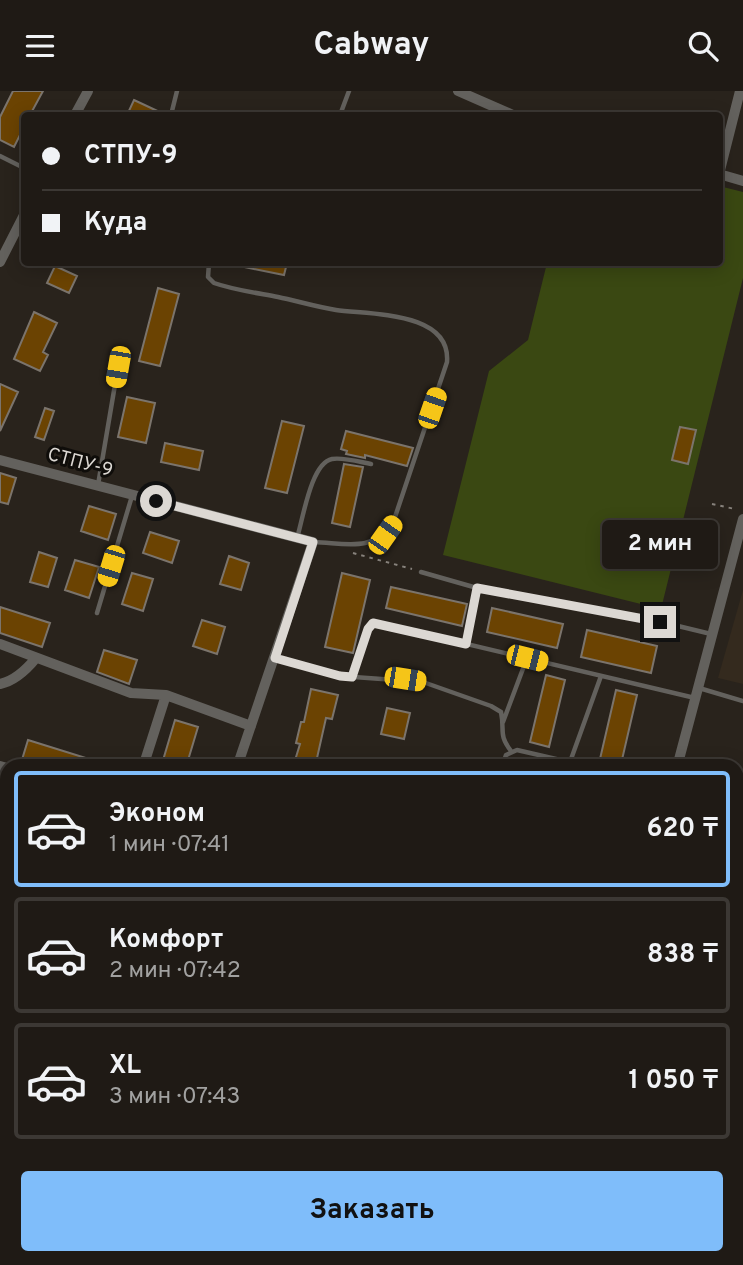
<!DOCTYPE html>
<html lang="ru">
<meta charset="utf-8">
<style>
:root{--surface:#1f1a15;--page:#2c2722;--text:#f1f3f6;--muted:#a1a1a0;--line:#3c3834;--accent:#7fbdfa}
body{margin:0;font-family:Overpass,sans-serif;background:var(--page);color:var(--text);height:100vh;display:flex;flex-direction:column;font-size:26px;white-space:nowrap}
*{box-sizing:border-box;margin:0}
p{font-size:23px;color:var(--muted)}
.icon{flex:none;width:38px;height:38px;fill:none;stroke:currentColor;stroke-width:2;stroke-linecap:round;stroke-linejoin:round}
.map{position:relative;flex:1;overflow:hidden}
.drawer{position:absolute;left:0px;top:668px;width:744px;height:506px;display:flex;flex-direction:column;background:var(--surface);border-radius:21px 21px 0 0;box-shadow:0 4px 18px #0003,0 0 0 2px var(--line)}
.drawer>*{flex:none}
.top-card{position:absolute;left:21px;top:21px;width:702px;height:154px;border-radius:7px;box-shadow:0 4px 18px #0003,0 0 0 2px var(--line);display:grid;align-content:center;height:154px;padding:0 21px;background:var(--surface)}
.end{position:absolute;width:32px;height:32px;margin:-16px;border:9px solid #dcd8d3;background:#111;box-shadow:0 0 0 4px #111}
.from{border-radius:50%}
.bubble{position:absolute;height:49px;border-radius:7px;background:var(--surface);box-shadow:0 4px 18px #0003,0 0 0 2px var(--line);font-size:23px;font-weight:700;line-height:49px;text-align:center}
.car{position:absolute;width:21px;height:42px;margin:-21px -10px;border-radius:9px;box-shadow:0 0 5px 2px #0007;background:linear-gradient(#f5c518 24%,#345 0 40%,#f5c518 0 76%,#345 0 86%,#f5c518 0)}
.top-card b{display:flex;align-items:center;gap:24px;height:66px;font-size:26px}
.top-card b+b{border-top:2px solid var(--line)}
.top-card i{width:18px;height:18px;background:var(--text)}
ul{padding:12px 0 0;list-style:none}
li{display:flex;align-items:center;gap:21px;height:116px;margin:0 14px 10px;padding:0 7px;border:4px solid var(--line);border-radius:7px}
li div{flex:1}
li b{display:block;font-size:26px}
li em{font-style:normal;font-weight:700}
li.active{border-color:var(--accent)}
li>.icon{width:63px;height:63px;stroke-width:1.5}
.action{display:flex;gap:14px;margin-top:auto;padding:14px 21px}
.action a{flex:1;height:80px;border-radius:7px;background:var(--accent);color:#111;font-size:28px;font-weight:700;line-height:80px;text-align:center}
header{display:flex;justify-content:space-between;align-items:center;height:91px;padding:0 21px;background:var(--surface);font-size:32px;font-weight:700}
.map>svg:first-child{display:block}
.built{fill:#342a1e}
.green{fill:#3a4812}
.building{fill:#6b4302;stroke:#7b746c;stroke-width:2}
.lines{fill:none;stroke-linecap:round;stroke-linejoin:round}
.path{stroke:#87827c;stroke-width:2;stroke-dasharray:3.5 5;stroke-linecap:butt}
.service{stroke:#63615d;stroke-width:4.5}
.pedestrian{stroke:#63615d;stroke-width:7}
.minor{stroke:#63615d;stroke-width:10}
.route{stroke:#dcd8d3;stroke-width:9}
.labels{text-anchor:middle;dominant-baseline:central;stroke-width:6;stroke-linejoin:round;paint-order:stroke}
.street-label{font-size:19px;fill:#dcd8d3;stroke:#0f0d0a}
</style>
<header><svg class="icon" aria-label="menu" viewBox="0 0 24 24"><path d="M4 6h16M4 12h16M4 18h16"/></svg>Cabway<svg class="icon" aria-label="search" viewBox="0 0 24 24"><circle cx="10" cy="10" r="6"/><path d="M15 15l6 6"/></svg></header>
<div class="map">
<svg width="743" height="1174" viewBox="0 0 743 1174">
<rect width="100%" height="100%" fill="#29231c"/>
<!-- built -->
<path class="built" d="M743 499V593L718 587Z"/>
<!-- green -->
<path class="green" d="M719 95 743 101V187L661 518 443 464 489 280 528 249 547 172H719Z
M743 774V1001L737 999V777Z
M0 830 7 832V1060L0 1058Z
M37 1167H118L116 1174H35Z"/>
<!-- building -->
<path class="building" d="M13 0H43L30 24H24V36L14 56 0 49V26Z
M134 9 166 24H127Z
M244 172H287L284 184 244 176Z
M55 175 77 185 69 202 47 192Z
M158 197 179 203 160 275 139 270Z
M34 221 57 232 43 261 48 264 40 280 14 268Z
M0 293 18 301 0 340Z
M127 306 155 312 146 352 118 346Z
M45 317 54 320 44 349 35 346Z
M282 330 304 335 287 402 265 397Z
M680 336 696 339 688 373 672 369Z
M346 340 413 357 407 375 365 364V367L346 363 347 360 341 358Z
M165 352 203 360 199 379 161 371Z
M344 373 363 376 350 436 332 432Z
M0 382 16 387 8 413 0 411Z
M89 415 116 423 108 449 81 440Z
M150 441 179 450 172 472 143 462Z
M39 461 57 467 48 496 30 491Z
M229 465 249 472 241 499 220 493Z
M75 469 99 476 89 507 65 499Z
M132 482 153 488 143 520 122 513Z
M342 482 370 489 353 562 325 556Z
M391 496 467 513 462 535 386 517Z
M0 516 50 532 42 556 0 542Z
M492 517 563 533 557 557 487 541Z
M202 529 225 536 217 563 193 555Z
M587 539 657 555 651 582 581 566Z
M104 559 137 569 129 593 97 581Z
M546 584 565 589 549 656 530 651Z
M311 598 338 604 332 628 326 627 315 676H293L300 653 296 652 301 631H304Z
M616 599 637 604 621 673 600 668Z
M387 617 410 622 404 648 381 643Z
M175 629 198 636 186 676H161Z
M28 649 105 673V676H31L21 672Z"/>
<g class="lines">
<!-- path -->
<path class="path" d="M712 413 735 418
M353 462 412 478"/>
<!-- service -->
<path class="service" d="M171 24 177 0
M340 24 349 0
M0 65 24 77
M209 172 208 186 214 192C234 199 257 202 278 206 297 210 317 216 336 219 370 224 451 220 447 271L393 432C373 462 345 452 314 451
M98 394 118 276
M297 447C303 428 311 372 332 368 343 366 360 371 371 373
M421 481 477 497
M97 522 132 405
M466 553 477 497 641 526 711 543
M276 567 340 585 423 591 491 615 501 621C505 640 498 643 511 660
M352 586 368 538 373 532H378L695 607
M699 597 743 610
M503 631 527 567
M570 671 601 585
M502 676 506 664 517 659 591 676
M737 1115 743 1117
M737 1153 743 1155"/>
<!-- pedestrian -->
<path class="pedestrian" d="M75 1174 77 1167"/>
<!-- minor -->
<path class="minor" d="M458 0 513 24
M75 24 88 0
M719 83 740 0
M719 83 743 90
M0 171 24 124
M0 369 313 451 237 676
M0 553 131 602 166 604 251 635
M0 593C14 590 27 578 36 567
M0 675 7 677
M143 676 166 604
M677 676 743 428
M0 700 7 702
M0 804 7 806
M737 1020 743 1022
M0 1119 7 1121
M156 1167 180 1174
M488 1174 490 1167
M581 1174V1167"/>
</g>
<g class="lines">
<!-- route -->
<path class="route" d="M156 410 313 451 275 567 340 585 352 586 368 538 373 532 466 553 477 497 660 531"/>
</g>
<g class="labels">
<!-- street labels -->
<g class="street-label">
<text transform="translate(80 372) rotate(15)">СТПУ-9</text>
</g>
</g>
</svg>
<i class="end from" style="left:156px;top:410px"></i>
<i class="end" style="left:660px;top:531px"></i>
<div class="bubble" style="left:602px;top:429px;width:116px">2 мин</div>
<i class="car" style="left:118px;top:276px;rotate:190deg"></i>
<i class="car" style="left:432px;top:317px;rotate:19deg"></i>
<i class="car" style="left:385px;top:444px;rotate:35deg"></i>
<i class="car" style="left:111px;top:475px;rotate:197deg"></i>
<i class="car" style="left:527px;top:567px;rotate:104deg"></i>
<i class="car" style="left:405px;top:588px;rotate:99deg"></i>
<div class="top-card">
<b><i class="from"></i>СТПУ-9</b>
<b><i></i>Куда</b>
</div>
<section class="drawer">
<ul>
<li class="active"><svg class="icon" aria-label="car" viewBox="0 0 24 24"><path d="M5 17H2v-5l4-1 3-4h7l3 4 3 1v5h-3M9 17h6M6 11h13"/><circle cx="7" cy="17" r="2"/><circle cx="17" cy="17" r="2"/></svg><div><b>Эконом</b><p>1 мин · 07:41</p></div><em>620 ₸</em></li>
<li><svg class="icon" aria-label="car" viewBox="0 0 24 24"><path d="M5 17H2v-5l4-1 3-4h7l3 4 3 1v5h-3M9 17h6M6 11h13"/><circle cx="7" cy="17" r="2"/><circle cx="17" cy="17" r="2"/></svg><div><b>Комфорт</b><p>2 мин · 07:42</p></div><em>838 ₸</em></li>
<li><svg class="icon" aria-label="car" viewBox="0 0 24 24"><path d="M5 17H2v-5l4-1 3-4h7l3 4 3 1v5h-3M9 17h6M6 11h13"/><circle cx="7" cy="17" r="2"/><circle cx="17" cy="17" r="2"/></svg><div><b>XL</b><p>3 мин · 07:43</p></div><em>1 050 ₸</em></li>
</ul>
<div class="action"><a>Заказать</a></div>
</section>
</div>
